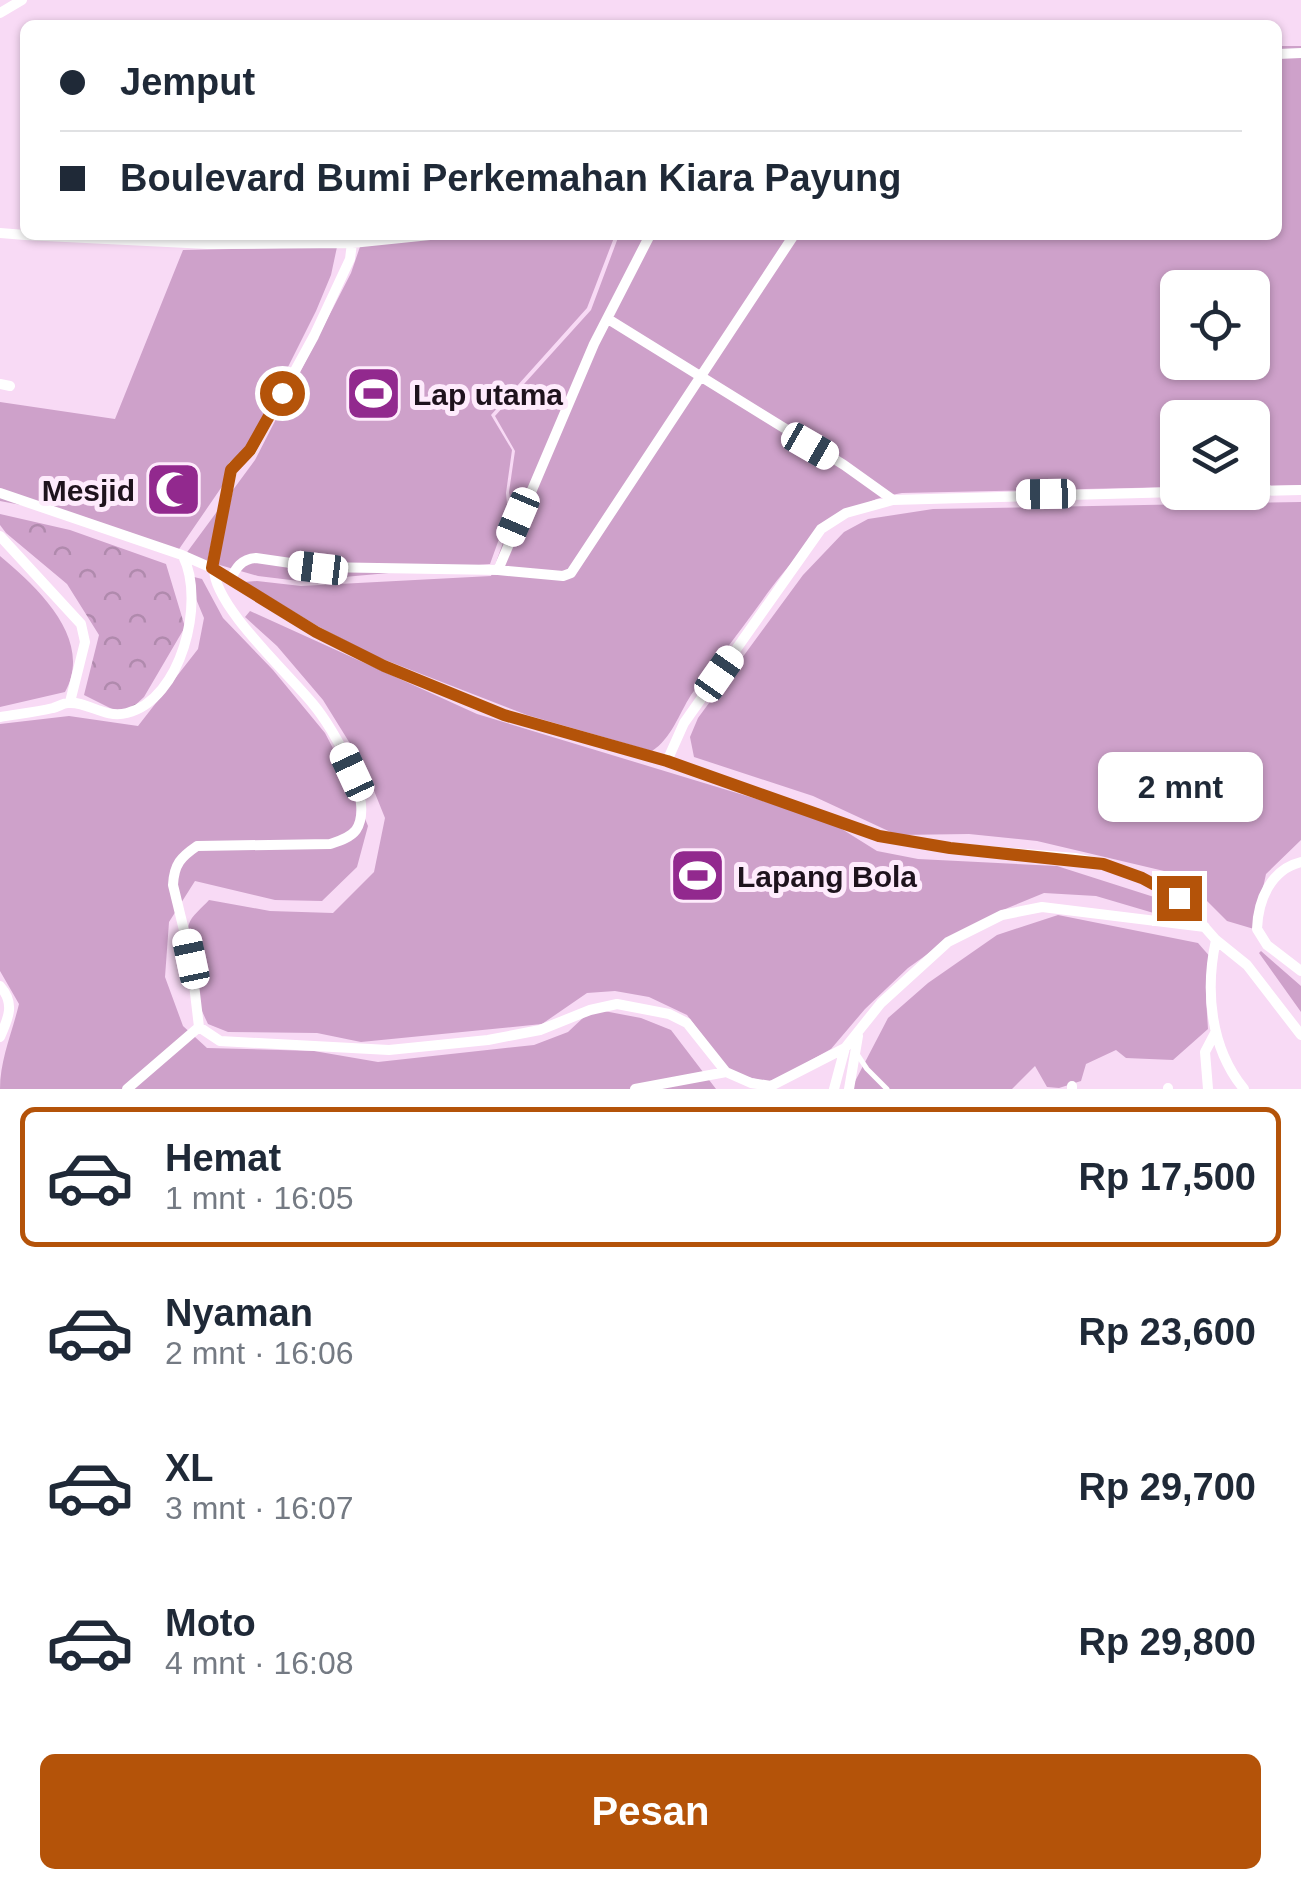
<!DOCTYPE html>
<html lang="id">
<meta charset="utf-8">
<style>
:root{--surface:#fff;--page:#f2f2f3;--text:#1f2937;--muted:#747a83;--line:#e0e1e3;--accent:#b45309}
body{margin:0;font-family:Arial,sans-serif;background:var(--page);color:var(--text);height:100vh;display:flex;flex-direction:column;font-size:38px;white-space:nowrap}
*{box-sizing:border-box;margin:0}
p{font-size:32px;color:var(--muted)}
.icon{flex:none;width:55px;height:55px;fill:none;stroke:currentColor;stroke-width:2;stroke-linecap:round;stroke-linejoin:round}
.map{position:relative;height:1089px;overflow:hidden}
.sheet{display:flex;flex-direction:column;background:var(--surface);flex:1}
.sheet>*{flex:none}
.banner{position:absolute;left:20px;top:20px;width:1262px;height:220px;border-radius:15px;box-shadow:0 2px 8px #0004;display:grid;align-content:center;height:220px;padding:0 40px;background:var(--surface)}
.fabs{position:absolute;left:1160px;top:270px;display:grid;gap:20px}
.fabs a{display:grid;place-items:center;width:110px;height:110px;border-radius:15px;background:var(--surface);box-shadow:0 2px 8px #0004;font-size:50px}
.end{position:absolute;width:45px;height:45px;margin:-22px;border:12px solid #b45309;background:#fff;box-shadow:0 0 0 5px #fff}
.from{border-radius:50%}
.bubble{position:absolute;height:70px;border-radius:15px;background:var(--surface);box-shadow:0 2px 8px #0004;font-size:32px;font-weight:800;line-height:70px;text-align:center}
.car{position:absolute;width:30px;height:60px;margin:-30px -15px;border-radius:12px;box-shadow:0 0 8px 2px #0007;background:linear-gradient(#fff 24%,#345 0 40%,#fff 0 76%,#345 0 86%,#fff 0)}
.banner b{display:flex;align-items:center;gap:35px;height:95px;font-size:38px}
.banner b+b{border-top:2px solid var(--line)}
.banner i{width:25px;height:25px;background:var(--text)}
ul{padding:18px 0 0;list-style:none}
li{display:flex;align-items:center;gap:30px;height:140px;margin:0 20px 15px;padding:0 20px;border:5px solid transparent;border-radius:15px}
li div{flex:1}
li b{display:block;font-size:38px}
li em{font-style:normal;font-weight:800}
li.on{border-color:var(--accent)}
li>.icon{width:90px;height:90px;stroke-width:1.5}
.button{display:flex;gap:20px;margin-top:auto;padding:20px 40px}
.button a{flex:1;height:115px;border-radius:15px;background:var(--accent);color:#fff;font-size:40px;font-weight:800;line-height:115px;text-align:center}
.map>svg:first-child{display:block}
.grass{fill:#cea1ca;fill-rule:evenodd}
.forest{fill:url(#forest-crowns)}
.lines{fill:none;stroke-linecap:round;stroke-linejoin:round}
.service{stroke:#fff;stroke-width:5}
.minor{stroke:#fff;stroke-width:10}
.route{stroke:#b45309;stroke-width:12}
.labels{text-anchor:middle;dominant-baseline:central;stroke-width:10;stroke-linejoin:round;paint-order:stroke}
.poi-label{font-size:30px;font-weight:bold;fill:#1e131d;stroke:#feebfc;text-anchor:start}
</style>
<div class="map">
<svg width="1301" height="1089" viewBox="0 0 1301 1089">
<defs>
<pattern id="forest-crowns" width="20" height="18" patternUnits="userSpaceOnUse" patternTransform="scale(2.5)"><rect width="20" height="18" fill="#cea1ca"/><path d="M2 6a3 3 0 1 1 6 0M12 15a3 3 0 1 1 6 0" fill="none" stroke="#b08aad"/></pattern>
</defs>
<rect width="100%" height="100%" fill="#f8daf5"/>
<!-- grass -->
<path class="grass" d="M1278 46H1301V485L1253 486 1252 418H1178L1177 487 902 493C827 504 784 571 742 628 726 650 707 672 691 695 679 714 671 739 652 751L527 715 375 656 243 589 244 582 257 581 301 586 491 576 513 515 509 492 515 451 495 416 591 310 619 235H1278ZM1178 288H1252V362H1178Z
M364 235H615L587 308 491 415 512 450 506 493 508 514 490 564 299 581 258 576 185 555 255 460 351 273Z
M337 247 331 275 316 311 245 453 175 555 79 516 0 501V402L115 419 183 250Z
M1301 502V840L1266 874 1254 929 1227 921 1181 875 1037 841 969 834 897 835 813 796 694 757 690 737 698 718 803 575 844 532 868 519 933 509Z
M0 556C38 588 94 639 65 692L0 707Z
M186 575 202 579 223 618 273 670 325 733 349 779 368 826 357 867 322 901 275 900 195 881 169 922 165 977 183 1026 207 1048 314 1051 378 1062 534 1045 568 1032 585 1016 604 1011 641 1018 671 1030 716 1089H0C0 1060 12 1033 19 1004L0 971V724L69 716 138 726 198 649 204 618Z
M250 611 477 714 829 821 877 851 918 859 1057 866 1179 905V916L1157 914 1096 896 1044 893 998 912 950 938 908 968 865 1009 831 1049 770 1083 730 1072 687 1015 649 997 615 991 587 993 542 1024 361 1042 317 1033 228 1032 208 1024C194 995 178 958 189 924 191 916 203 907 209 900L270 911 333 913 374 872 385 818 364 766 323 700 277 646 245 617Z
M1058 915 1198 943 1212 959 1206 998 1208 1029 1173 1060 1126 1058 1116 1050 1086 1064 1081 1081 1059 1088 1047 1087 1035 1066 1012 1089H851L888 1018 928 983 997 935Z
M1261 951 1301 986V1012L1259 953Z"/>
<!-- forest -->
<path class="forest" d="M0 514 70 530 166 564 185 627 144 697 129 711H116L84 695 99 635 67 584 6 533 0 525Z"/>
<g class="lines">
<!-- service -->
<path class="service" d="M857 1054 867 1069 887 1089"/>
<!-- minor -->
<path class="minor" d="M0 13 22 0
M1278 54 1301 53
M0 233 25 235
M25 235 208 244 352 243 430 235
M608 319 844 465 893 500
M0 384 10 386
M1252 491 1301 490
M0 493 182 555 214 569 316 631 383 666 504 715 667 761 879 836 951 848 1075 858 1103 864 1142 878 1179 898 1216 940 1247 965 1301 1035
M0 536 81 624 85 642 70 702
M211 568 233 466 251 451 314 336 350 259 352 243
M214 569C214 606 288 673 313 704 333 728 376 800 356 830 350 838 339 841 330 844L197 846C181 857 174 864 173 885L191 959 199 1027 220 1041 389 1050 488 1040 540 1030 590 1010 617 1004 669 1014 687 1023 726 1072 751 1083 771 1086 845 1048 881 1003 948 942 1002 915 1042 907 1205 927
M498 570 594 344 650 235
M230 580C236 568 241 559 256 558L318 567 498 570 563 576 571 573 794 235
M0 717C18 714 36 712 53 708 58 707 63 703 68 703 88 701 104 719 127 713 181 700 206 602 183 556
M667 761 684 723 821 529 846 513 893 500 1178 492
M1301 862C1271 869 1258 900 1257 929L1267 945 1301 971
M1216 940C1205 990 1210 1048 1244 1089
M0 986C15 1003 9 1017 0 1037
M1072 1086V1089
M1168 1088V1089
M127 1089 199 1027
M635 1089 726 1072
M834 1089 845 1048
M849 1089 858 1036
M1208 1089 1205 1052 1215 1033"/>
</g>
<g class="lines">
<!-- route -->
<path class="route" d="M282 393 250 450 231 470 212 568 316 632 384 666 504 715 667 761 879 836 950 848 1103 864 1142 878 1179 898"/>
</g>
<!-- icons -->
<defs>
<symbol id="stadium-square" viewBox="-11 -11 22 22"><rect x="-9" y="-9" width="18" height="18" rx="4" fill="#92298e" stroke="#feebfc"/><path d="M0-5a6.5 5 0 1 0 0 10a6.5 5 0 1 0 0-10ZM-3.5-1.8h7v3.6h-7Z" fill="#fff"/></symbol>
<symbol id="mosque-square" viewBox="-11 -11 22 22"><rect x="-9" y="-9" width="18" height="18" rx="4" fill="#92298e" stroke="#feebfc"/><path d="M3.5-4.9A6 6 0 1 0 3.5 4.9A5 5 0 1 1 3.5-4.9Z" fill="#fff"/></symbol>
</defs>
<g fill-rule="evenodd">
<use href="#stadium-square" x="342" y="362" width="63" height="63"/>
<use href="#mosque-square" x="142" y="458" width="63" height="63"/>
<use href="#stadium-square" x="666" y="844" width="63" height="63"/>
</g>
<g class="labels">
<!-- poi labels -->
<g class="poi-label">
<text x="413" y="394">Lap utama</text>
<text x="135" y="490" text-anchor="end">Mesjid</text>
<text x="737" y="876">Lapang Bola</text>
</g>
</g>
</svg>
<div class="fabs">
<a><svg class="icon" aria-label="locate" viewBox="0 0 24 24"><circle cx="12" cy="12" r="6"/><path d="M12 2v4M12 18v4M2 12h4M18 12h4"/></svg></a>
<a><svg class="icon" aria-label="layers" viewBox="0 0 24 24"><path d="M12 4l9 5-9 5-9-5zM3 14l9 5 9-5"/></svg></a>
</div>
<i class="end from" style="left:282px;top:393px"></i>
<i class="end" style="left:1179px;top:898px"></i>
<div class="bubble" style="left:1098px;top:752px;width:165px">2 mnt</div>
<i class="car" style="left:810px;top:446px;rotate:120deg"></i>
<i class="car" style="left:1046px;top:494px;rotate:269deg"></i>
<i class="car" style="left:518px;top:517px;rotate:203deg"></i>
<i class="car" style="left:318px;top:568px;rotate:277deg"></i>
<i class="car" style="left:719px;top:674px;rotate:35deg"></i>
<i class="car" style="left:352px;top:772px;rotate:335deg"></i>
<i class="car" style="left:191px;top:959px;rotate:348deg"></i>
<div class="banner">
<b><i class="from"></i>Jemput</b>
<b><i></i>Boulevard Bumi Perkemahan Kiara Payung</b>
</div>
</div>
<section class="sheet">
<ul>
<li class="on"><svg class="icon" aria-label="car" viewBox="0 0 24 24"><path d="M5 17H2v-5l4-1 3-4h7l3 4 3 1v5h-3M9 17h6M6 11h13"/><circle cx="7" cy="17" r="2"/><circle cx="17" cy="17" r="2"/></svg><div><b>Hemat</b><p>1 mnt · 16:05</p></div><em>Rp 17,500</em></li>
<li><svg class="icon" aria-label="car" viewBox="0 0 24 24"><path d="M5 17H2v-5l4-1 3-4h7l3 4 3 1v5h-3M9 17h6M6 11h13"/><circle cx="7" cy="17" r="2"/><circle cx="17" cy="17" r="2"/></svg><div><b>Nyaman</b><p>2 mnt · 16:06</p></div><em>Rp 23,600</em></li>
<li><svg class="icon" aria-label="car" viewBox="0 0 24 24"><path d="M5 17H2v-5l4-1 3-4h7l3 4 3 1v5h-3M9 17h6M6 11h13"/><circle cx="7" cy="17" r="2"/><circle cx="17" cy="17" r="2"/></svg><div><b>XL</b><p>3 mnt · 16:07</p></div><em>Rp 29,700</em></li>
<li><svg class="icon" aria-label="car" viewBox="0 0 24 24"><path d="M5 17H2v-5l4-1 3-4h7l3 4 3 1v5h-3M9 17h6M6 11h13"/><circle cx="7" cy="17" r="2"/><circle cx="17" cy="17" r="2"/></svg><div><b>Moto</b><p>4 mnt · 16:08</p></div><em>Rp 29,800</em></li>
</ul>
<div class="button"><a>Pesan</a></div>
</section>
